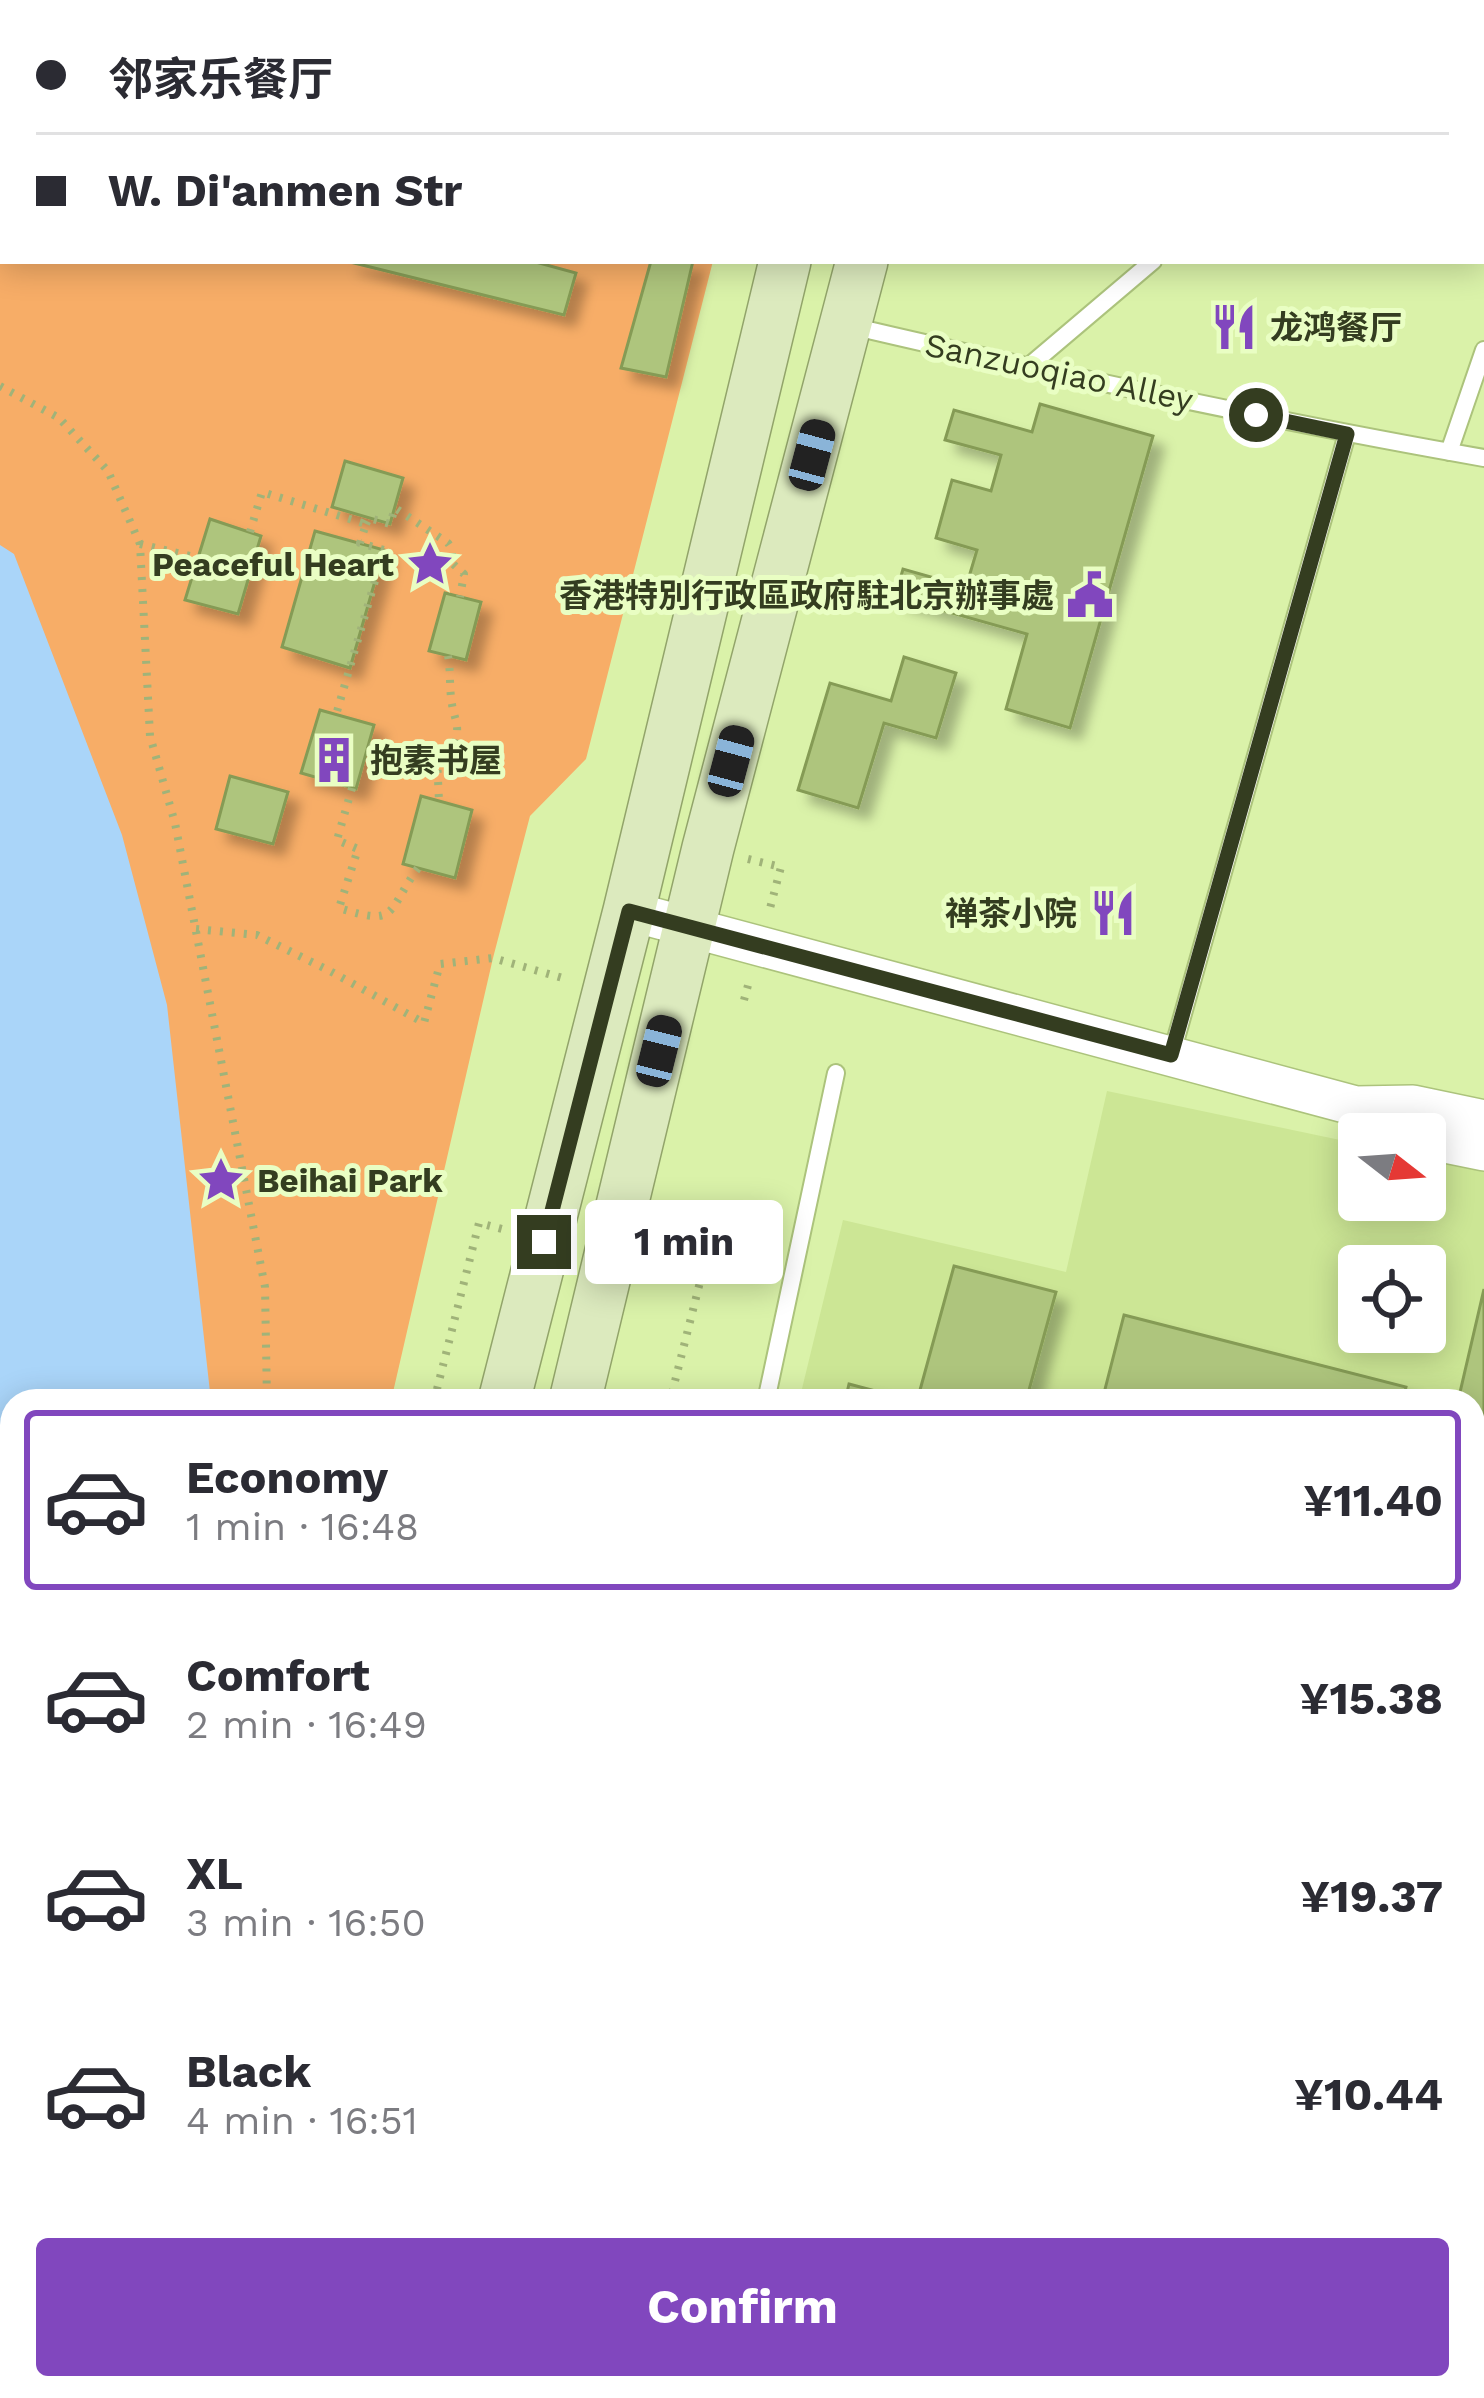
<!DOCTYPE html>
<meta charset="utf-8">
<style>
:root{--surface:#fff;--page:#f7f7f7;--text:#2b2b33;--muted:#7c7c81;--line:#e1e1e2;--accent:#8147be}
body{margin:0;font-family:"Work Sans","Noto Sans SC",sans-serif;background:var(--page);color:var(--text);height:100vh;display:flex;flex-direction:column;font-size:45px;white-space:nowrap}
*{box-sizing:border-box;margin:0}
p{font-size:39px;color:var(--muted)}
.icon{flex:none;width:66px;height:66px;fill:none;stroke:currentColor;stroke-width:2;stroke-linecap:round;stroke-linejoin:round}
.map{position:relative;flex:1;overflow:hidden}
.details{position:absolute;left:0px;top:1389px;width:1485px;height:1011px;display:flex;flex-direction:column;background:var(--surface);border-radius:36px 36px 0 0;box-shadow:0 6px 30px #0003}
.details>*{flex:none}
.guide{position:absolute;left:0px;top:0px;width:1485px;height:264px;box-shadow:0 6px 30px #0003;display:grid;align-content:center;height:264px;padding:0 36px;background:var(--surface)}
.needle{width:78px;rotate:107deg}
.controls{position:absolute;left:1338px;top:1113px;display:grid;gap:24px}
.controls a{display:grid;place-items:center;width:108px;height:108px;border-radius:12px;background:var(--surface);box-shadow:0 6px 30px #0003;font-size:60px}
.end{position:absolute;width:54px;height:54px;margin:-27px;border:15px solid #343d20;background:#fff;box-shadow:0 0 0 6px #fff}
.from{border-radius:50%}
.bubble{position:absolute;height:84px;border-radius:12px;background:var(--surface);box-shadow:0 6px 30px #0003;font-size:39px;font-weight:700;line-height:84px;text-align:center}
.car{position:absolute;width:36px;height:72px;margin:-36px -18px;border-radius:15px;box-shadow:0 0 9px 3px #0007;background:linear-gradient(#222 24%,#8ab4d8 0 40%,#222 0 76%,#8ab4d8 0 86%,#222 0)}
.guide b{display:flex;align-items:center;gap:42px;height:114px;font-size:45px}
.guide b+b{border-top:3px solid var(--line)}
.guide i{width:30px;height:30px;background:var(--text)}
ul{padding:21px 0 0;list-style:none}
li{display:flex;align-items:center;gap:36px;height:180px;margin:0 24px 18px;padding:0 12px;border:6px solid transparent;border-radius:12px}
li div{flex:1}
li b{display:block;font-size:45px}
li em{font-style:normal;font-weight:700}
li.selected{border-color:var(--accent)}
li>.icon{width:108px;height:108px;stroke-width:1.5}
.primary-button{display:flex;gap:24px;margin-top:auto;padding:24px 36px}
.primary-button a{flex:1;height:138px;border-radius:12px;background:var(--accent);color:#fff;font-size:48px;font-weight:700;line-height:138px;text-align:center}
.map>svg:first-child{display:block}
.built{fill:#cce695;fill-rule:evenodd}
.green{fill:#f7ad67}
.water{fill:#aad5f9}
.building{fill:#aec57d;stroke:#859b55;stroke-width:3;filter:url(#shadow)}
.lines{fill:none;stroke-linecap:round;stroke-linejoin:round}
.service-casing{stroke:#acc37c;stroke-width:20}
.pedestrian-casing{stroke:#acc37c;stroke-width:27}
.tertiary-casing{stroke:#acc37c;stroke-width:42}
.primary-casing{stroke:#92a46a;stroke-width:54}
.path{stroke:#a0b379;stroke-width:8;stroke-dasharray:3 9;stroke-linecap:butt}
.service{stroke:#fff;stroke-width:16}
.pedestrian{stroke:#fff;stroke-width:24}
.tertiary{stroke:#fff;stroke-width:39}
.primary{stroke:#dceabe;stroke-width:51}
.route{stroke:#343d20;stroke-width:15}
.labels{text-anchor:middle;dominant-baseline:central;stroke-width:10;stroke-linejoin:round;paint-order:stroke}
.poi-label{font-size:33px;font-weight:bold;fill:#343d20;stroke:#e9fec3;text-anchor:start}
.street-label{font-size:33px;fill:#343d20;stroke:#e9fec3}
</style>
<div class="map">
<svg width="1484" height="2398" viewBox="0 0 1484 2398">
<defs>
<filter id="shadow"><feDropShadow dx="11" dy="11" stdDeviation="6" flood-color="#0004"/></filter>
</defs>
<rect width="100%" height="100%" fill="#daf2a9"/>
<!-- built -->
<path class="built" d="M1107 1091 1359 1144V1200H1425V1158L1484 1170V1883L1473 1401H799L843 1220 1066 1272ZM1359 1266H1425V1332H1359Z"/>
<!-- green -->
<path class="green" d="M0 0H780V3H3V261H713L586 759 530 816 493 958 391 1401H12V2388H137L129 2398H0Z"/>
<!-- water -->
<path class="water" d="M0 545 14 554 122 835 167 1005 211 1401H12V1537L0 1534Z
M1484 2041V2398H655L653 2388H1473V2042Z"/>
<!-- building -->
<path class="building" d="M124 0H260L259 3H123Z
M346 261H532L576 273 564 315Z
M651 261H693L666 377 621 368Z
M1040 404 1153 436 1070 728 1006 709 1027 634 895 597 903 569 966 587 977 550 936 538 952 480 991 491 1001 455 945 440 954 410 1032 432Z
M345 461 403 478 390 524 332 507Z
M210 519 261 536 238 614 185 600Z
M315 531 384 550 350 668 282 647Z
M445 593 481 602 466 660 429 651Z
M904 657 956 673 936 738 884 723 858 808 798 790 830 683 891 701Z
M320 710 374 725 356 789 301 773Z
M230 776 288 792 273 844 216 829Z
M421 796 472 810 455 878 403 864Z
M954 1266 1056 1292 1026 1401H917Z
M1484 1289V1883L1473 1884V1401H1458Z
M1124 1315 1406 1387 1403 1401H1102Z
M849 1384 913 1401H845Z
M0 1679 12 1682V1760L0 1758Z
M3 1846 12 1849V1973L0 1970V1857Z
M1484 1910V1965L1473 1966V1911Z"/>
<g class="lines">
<defs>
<path id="service" d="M1372 3 1374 0
M1482 131H1484
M851 326C1061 375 1272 421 1484 458
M1028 367 1153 261
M1449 452 1484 350
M1171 1056 1347 434
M766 1401 836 1073"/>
<path id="pedestrian" d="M1473 1987 1484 1985"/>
<path id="tertiary" d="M629 911 1356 1106 1404 1134
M1356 1106 1413 1105 1484 1120
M1425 1139 1484 1151"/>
<path id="primary" d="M848 3V0
M925 3V0
M504 1401 629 911 785 261
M575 1401 708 848 862 261
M250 2398 253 2388
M325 2398 327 2388"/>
</defs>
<!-- service casing -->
<use href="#service" class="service-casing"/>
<!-- pedestrian casing -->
<use href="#pedestrian" class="pedestrian-casing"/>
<!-- tertiary casing -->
<use href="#tertiary" class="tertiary-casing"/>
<!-- primary casing -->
<use href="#primary" class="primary-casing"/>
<!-- path -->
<path class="path" d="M0 10 3 11
M0 386 59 418 108 471 140 544 150 736 175 823 265 1287 267 1401
M366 524 369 518 390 524 395 508 448 543 452 549V563L464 574 460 597
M250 532 262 492 366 524 360 543 384 550 336 715
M140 544 198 558
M368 747C393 754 454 778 457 732 458 722 453 714 452 704 449 688 451 672 448 656
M437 758 439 801
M352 788 337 840 358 849 339 908C399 927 386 912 418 868
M748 859 781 867 769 912
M196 929 257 935 330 971 424 1023 440 964 493 958 566 979
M744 1000 750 978
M649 1268 701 1278 670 1401
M434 1401 479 1223 502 1229
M0 1581 12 1591"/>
<!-- service -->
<use href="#service" class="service"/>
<!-- pedestrian -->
<use href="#pedestrian" class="pedestrian"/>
<!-- tertiary -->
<use href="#tertiary" class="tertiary"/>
<!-- primary -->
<use href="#primary" class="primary"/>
</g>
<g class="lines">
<!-- route -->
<path class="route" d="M544 1242 629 911 1171 1055 1347 434 1256 415"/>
</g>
<!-- icons -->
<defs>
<symbol id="restaurant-bare" viewBox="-9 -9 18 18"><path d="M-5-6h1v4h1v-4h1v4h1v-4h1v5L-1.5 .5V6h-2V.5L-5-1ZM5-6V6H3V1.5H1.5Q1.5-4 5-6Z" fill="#8147be" stroke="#e9fec3" stroke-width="2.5" paint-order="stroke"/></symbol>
<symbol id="sight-bare" viewBox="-9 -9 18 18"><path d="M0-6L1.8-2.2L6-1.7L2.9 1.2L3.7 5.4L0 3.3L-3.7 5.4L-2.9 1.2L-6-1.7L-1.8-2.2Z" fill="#8147be" stroke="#e9fec3" stroke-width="2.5" paint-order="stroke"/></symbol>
<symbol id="civic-bare" viewBox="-9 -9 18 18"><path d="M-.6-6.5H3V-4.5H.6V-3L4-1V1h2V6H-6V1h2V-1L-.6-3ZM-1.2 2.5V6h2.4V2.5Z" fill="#8147be" stroke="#e9fec3" stroke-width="2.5" paint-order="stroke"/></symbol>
<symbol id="building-bare" viewBox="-9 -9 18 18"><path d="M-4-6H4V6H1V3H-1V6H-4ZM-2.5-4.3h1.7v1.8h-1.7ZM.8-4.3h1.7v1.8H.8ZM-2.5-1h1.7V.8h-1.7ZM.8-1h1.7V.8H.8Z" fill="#8147be" stroke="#e9fec3" stroke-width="2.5" paint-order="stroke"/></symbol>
</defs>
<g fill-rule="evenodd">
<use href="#restaurant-bare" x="1201" y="294" width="66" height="66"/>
<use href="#sight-bare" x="397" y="531" width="66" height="66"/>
<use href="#civic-bare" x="1057" y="562" width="66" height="66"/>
<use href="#building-bare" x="301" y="727" width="66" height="66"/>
<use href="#restaurant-bare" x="1080" y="880" width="66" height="66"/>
<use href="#sight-bare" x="188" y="1147" width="66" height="66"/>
</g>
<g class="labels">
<!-- poi labels -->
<g class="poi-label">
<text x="1270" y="327">龙鸿餐厅</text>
<text x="394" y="564" text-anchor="end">Peaceful Heart</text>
<text x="1054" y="595" text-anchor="end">香港特別行政區政府駐北京辦事處</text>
<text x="370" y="760">抱素书屋</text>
<text x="1077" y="913" text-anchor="end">禅茶小院</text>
<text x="257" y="1180">Beihai Park</text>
</g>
<!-- street labels -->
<g class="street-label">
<text transform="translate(1059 372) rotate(12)">Sanzuoqiao Alley</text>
</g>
</g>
</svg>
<div class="controls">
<a><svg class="needle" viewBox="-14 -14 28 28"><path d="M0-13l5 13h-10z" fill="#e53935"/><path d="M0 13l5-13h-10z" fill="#7c7c81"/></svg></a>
<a><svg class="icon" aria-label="locate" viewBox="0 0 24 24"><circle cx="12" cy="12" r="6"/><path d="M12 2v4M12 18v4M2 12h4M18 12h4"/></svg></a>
</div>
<i class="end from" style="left:1256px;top:415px"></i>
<i class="end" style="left:544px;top:1242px"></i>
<div class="bubble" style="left:585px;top:1200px;width:198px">1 min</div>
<i class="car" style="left:812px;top:455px;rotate:15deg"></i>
<i class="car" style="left:731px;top:761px;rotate:15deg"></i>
<i class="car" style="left:659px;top:1051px;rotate:14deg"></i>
<div class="guide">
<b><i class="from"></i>邻家乐餐厅</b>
<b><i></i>W. Di'anmen Str</b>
</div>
<section class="details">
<ul>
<li class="selected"><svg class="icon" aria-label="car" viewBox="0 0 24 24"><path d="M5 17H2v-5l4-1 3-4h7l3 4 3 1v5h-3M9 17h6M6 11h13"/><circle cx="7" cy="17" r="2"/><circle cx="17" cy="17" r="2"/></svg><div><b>Economy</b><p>1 min · 16:48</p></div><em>¥11.40</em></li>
<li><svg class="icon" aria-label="car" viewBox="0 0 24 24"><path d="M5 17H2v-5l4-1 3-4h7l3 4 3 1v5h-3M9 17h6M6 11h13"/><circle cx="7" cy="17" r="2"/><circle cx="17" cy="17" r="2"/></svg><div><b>Comfort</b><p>2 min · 16:49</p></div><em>¥15.38</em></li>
<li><svg class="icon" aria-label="car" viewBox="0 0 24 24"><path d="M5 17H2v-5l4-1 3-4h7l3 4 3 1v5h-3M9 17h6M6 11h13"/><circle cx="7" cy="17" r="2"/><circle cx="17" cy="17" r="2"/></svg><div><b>XL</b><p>3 min · 16:50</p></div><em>¥19.37</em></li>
<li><svg class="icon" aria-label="car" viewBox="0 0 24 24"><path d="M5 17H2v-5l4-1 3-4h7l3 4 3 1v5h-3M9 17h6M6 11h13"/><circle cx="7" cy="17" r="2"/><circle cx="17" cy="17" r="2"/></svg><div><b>Black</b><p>4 min · 16:51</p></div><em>¥10.44</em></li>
</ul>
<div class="primary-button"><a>Confirm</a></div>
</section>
</div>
